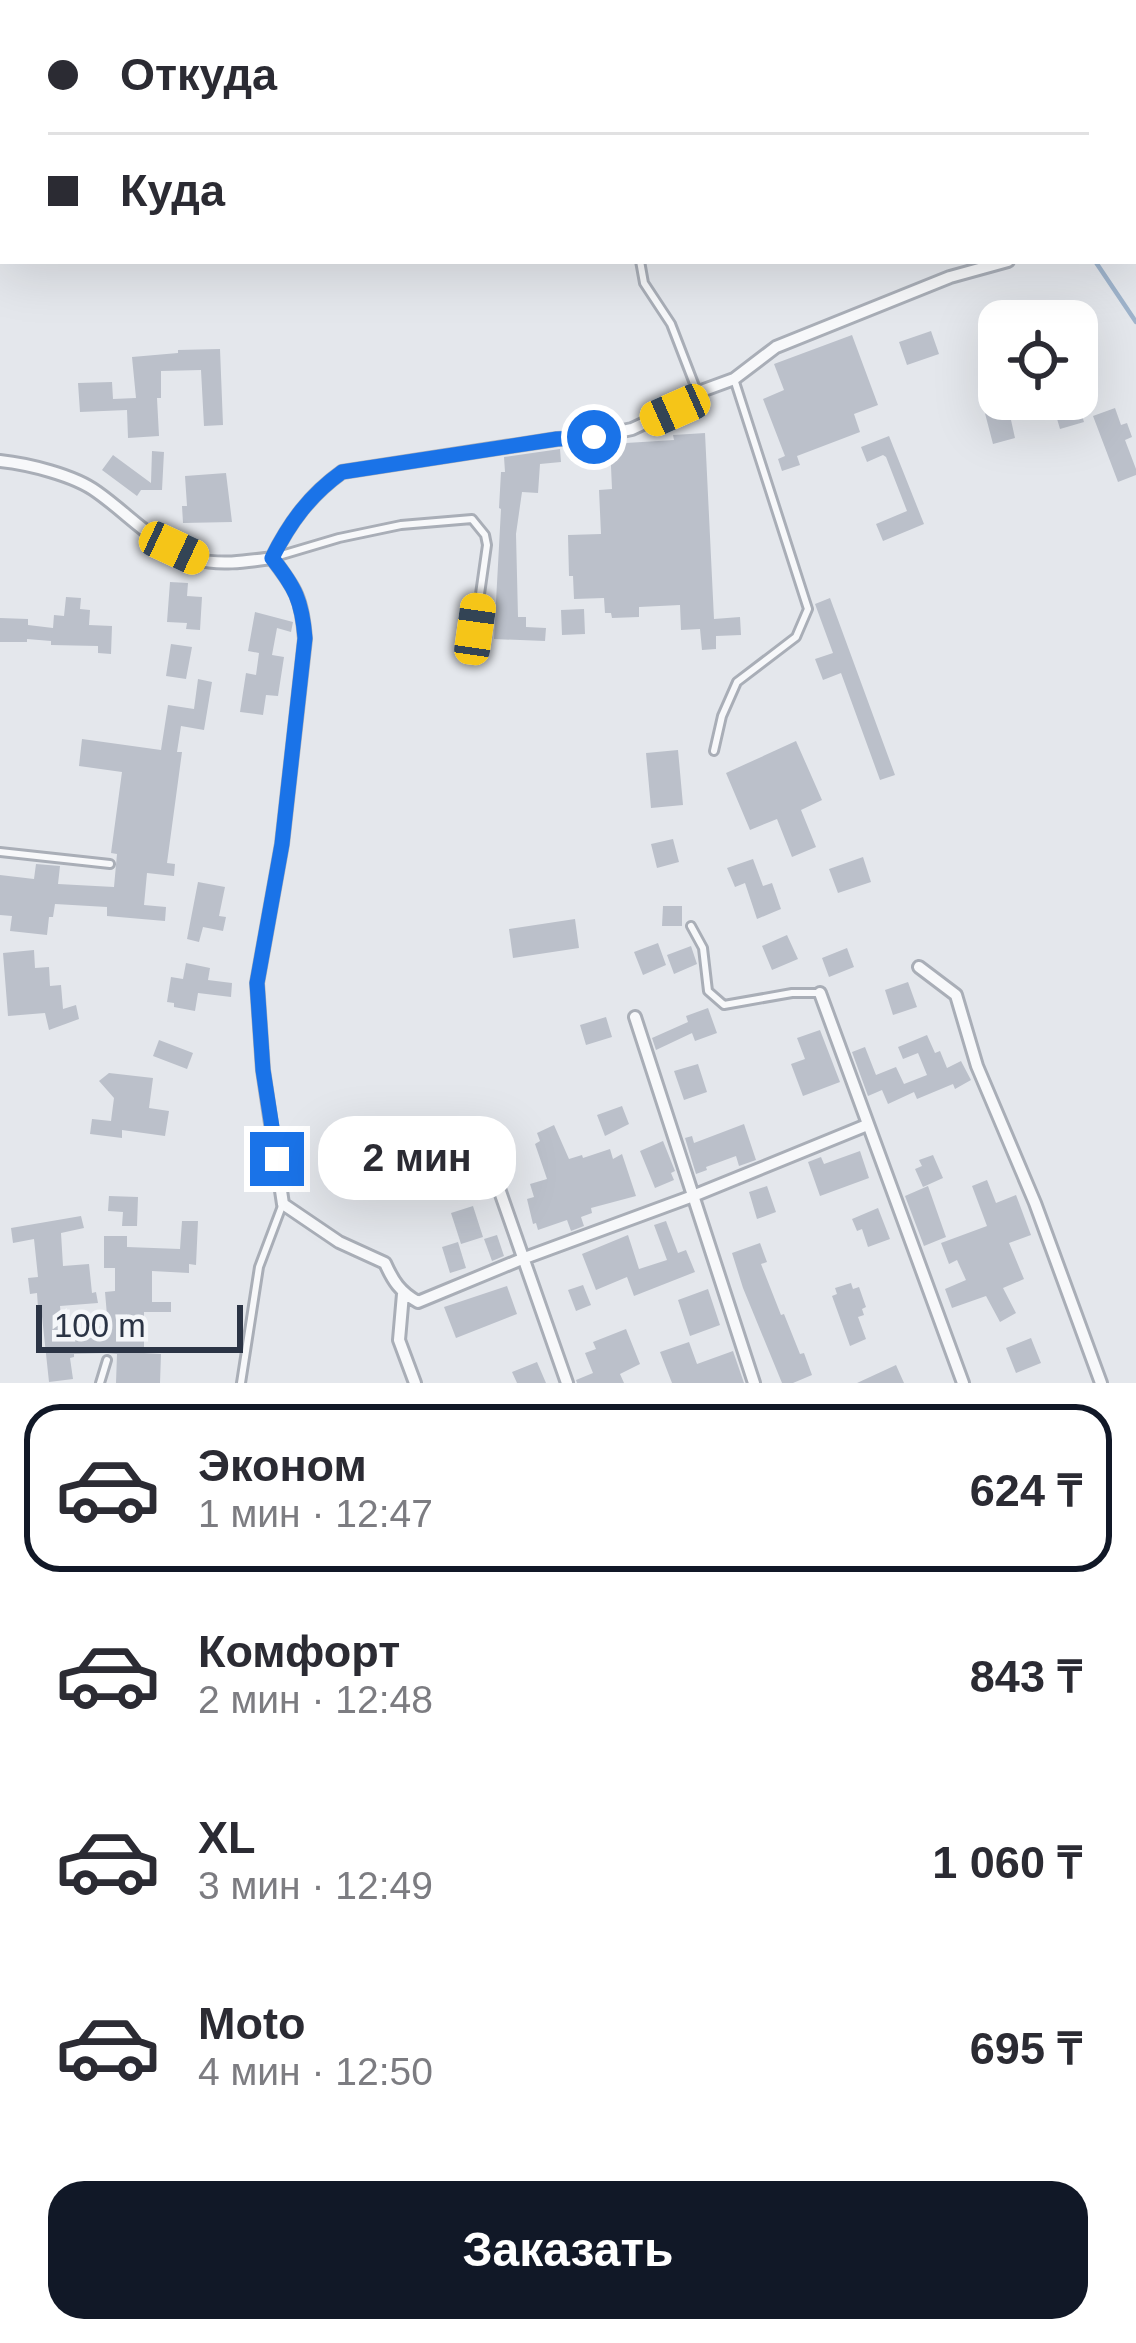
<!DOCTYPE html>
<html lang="ru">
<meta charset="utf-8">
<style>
:root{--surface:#fff;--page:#f7f7f7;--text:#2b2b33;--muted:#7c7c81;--line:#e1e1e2;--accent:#111827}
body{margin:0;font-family:Arial,sans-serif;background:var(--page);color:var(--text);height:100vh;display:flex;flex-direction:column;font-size:45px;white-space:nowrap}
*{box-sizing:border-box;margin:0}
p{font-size:39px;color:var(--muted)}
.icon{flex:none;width:66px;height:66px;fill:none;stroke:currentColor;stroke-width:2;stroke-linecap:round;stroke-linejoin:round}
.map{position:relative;height:1383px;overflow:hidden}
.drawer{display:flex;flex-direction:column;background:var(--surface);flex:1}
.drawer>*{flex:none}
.hud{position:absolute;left:0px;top:0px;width:1137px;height:264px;box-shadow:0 12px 48px #0002;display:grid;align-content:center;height:264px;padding:0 48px;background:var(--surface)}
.fabs{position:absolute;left:978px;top:300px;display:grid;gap:24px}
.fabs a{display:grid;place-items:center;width:120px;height:120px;border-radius:24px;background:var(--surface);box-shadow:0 12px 48px #0002;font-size:60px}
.scale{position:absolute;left:36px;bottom:30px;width:207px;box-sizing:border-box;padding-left:12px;border:6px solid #2b3445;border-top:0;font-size:33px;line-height:42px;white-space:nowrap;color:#2b3445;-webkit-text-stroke:9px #f4f6f9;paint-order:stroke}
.end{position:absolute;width:54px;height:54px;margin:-27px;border:15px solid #1a73e8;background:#fff;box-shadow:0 0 0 6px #fff}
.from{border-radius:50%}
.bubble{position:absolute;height:84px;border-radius:36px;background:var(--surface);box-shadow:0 12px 48px #0002;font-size:39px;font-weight:700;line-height:84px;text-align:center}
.car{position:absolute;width:36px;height:72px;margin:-36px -18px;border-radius:15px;box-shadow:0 0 9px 3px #0007;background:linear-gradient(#f5c518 24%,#345 0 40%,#f5c518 0 76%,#345 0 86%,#f5c518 0)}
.hud b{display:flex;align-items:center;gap:42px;height:114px;font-size:45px}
.hud b+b{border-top:3px solid var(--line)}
.hud i{width:30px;height:30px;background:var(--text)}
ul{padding:21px 0 0;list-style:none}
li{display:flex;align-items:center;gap:36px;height:168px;margin:0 24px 18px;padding:0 24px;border:6px solid transparent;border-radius:36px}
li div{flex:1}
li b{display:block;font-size:45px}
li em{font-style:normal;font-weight:700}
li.on{border-color:var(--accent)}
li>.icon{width:108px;height:108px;stroke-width:1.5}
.action{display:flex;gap:24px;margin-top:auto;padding:24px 48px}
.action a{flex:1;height:138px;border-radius:36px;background:var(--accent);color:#fff;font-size:48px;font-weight:700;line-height:138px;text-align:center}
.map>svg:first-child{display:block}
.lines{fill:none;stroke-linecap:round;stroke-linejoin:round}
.stream{stroke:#9fb4cc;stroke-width:4.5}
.building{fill:#bbc0ca}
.service-casing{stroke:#a9aeb7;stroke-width:12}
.minor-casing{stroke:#a9aeb7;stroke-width:16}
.tertiary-casing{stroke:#a9aeb7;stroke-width:20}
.service{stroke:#f7f8fa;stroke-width:6}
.minor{stroke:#f7f8fa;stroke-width:10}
.tertiary{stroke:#f7f8fa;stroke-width:14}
.route{stroke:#1a73e8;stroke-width:15}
</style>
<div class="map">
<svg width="1136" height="1383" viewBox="0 0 1136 1383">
<rect width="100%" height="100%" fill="#e4e7ec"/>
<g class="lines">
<!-- stream -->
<path class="stream" d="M1095 261 1136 322"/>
</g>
<!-- building -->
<path class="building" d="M931 331 939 354 907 365 899 342Z
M852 335 878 405 854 414 860 432 797 456 800 465 782 471 778 459 785 456 763 399 784 390 774 364Z
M220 349 223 425 204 426 201 370 161 371V398H157L159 436 128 438 127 410 80 412 78 383 112 382 113 399 136 398 132 357 178 353V350Z
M999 393V399H1013L1017 418 1011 420 1015 438 993 444 981 398Z
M1077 399 1084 422 1060 429 1053 405Z
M1115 408 1121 425 1127 423 1132 437 1125 440 1136 469V475L1118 482 1093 416Z
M705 433 714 619 740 617 741 635 716 636V649L702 650 700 629 681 630 680 605 639 607V617L612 618 611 613H605L604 598 574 599 573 576H569L568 535 601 534 599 490 612 489 610 444 674 440 673 435Z
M889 436 924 524 883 541 876 524 907 511 886 457 883 455 867 462 861 447Z
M560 449 561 462 540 464 538 493 522 492 516 534 518 617H526V627L546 628 545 641 494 639 501 509 499 508 501 472H505L504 457Z
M152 451 164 452 162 490H141L137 496 102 470 113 455 151 483Z
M226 473 232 522 183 523 182 506H187L185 476Z
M170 582 188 583 187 596 202 597 200 630 186 629 187 623 167 622Z
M66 597 81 598 80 609 90 610 89 625 112 626 111 654 98 653V646L51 645V641L27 639V642H0V618L28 619V625L53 628 54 615 64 616Z
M830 598 895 775 880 780 841 673 823 680 815 659 833 653 815 604Z
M584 609 585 634 562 635 561 610Z
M255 612 293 622 291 632 277 628 272 655 284 657 278 696 266 695 263 715 240 712 246 673 256 675 259 653 248 651Z
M171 644 192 647 186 679 166 676Z
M198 679 212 682 204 730 181 726 177 752H182L167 863 175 864 174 876 147 873 144 905 166 907 165 921 107 916V907L55 904 53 917H49L47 935 10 931 12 916 0 915V875L34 879 36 864 60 866 58 884 114 887 117 854 111 853 122 772 79 766 82 739 161 750 168 705 194 709Z
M796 741 822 800 801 810 816 847 792 857 777 819 750 830 726 773Z
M678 750 683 805 651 808 646 753Z
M673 839 679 862 657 868 651 844Z
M863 857 871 882 838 893 829 869Z
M753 859 763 886 772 883 781 909 757 919 745 883 735 887 727 868Z
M198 882 225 887 219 916 226 917 223 931 203 927 199 942 187 939Z
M663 906H682V926H662Z
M575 919 579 948 513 958 509 929Z
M787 935 798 959 772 970 762 946Z
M658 943 666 965 643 975 634 952Z
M691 946 697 964 674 974 667 955Z
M847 948 854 967 829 977 822 958Z
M34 950 35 968 49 967 50 986 61 985 63 1009 76 1005 79 1019 49 1030 45 1013 8 1016 3 953Z
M186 963 210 968 208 980 232 983 231 997 198 993 195 1011 174 1007V1003L167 1002 171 977 183 979Z
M908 982 917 1007 893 1015 885 990Z
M708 1008 717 1033 695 1041 692 1033 656 1050 652 1038 688 1022 686 1016Z
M606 1017 612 1037 586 1045 580 1025Z
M820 1030 840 1082 803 1096 791 1064 805 1059 797 1038Z
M927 1035 935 1053 940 1051 947 1068 961 1061 971 1080 955 1089 953 1084 917 1099 914 1092 888 1104 882 1090 868 1096 852 1052 865 1047 876 1075 896 1067 904 1084 927 1075 918 1053 903 1059 898 1047Z
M159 1040 193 1053 187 1069 153 1056Z
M698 1064 707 1092 684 1100 674 1071Z
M109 1073 153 1078 149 1108 169 1111 165 1136 122 1130V1138L90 1134 92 1119 111 1121 114 1098 99 1081Z
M622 1106 629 1124 605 1136 597 1115Z
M744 1124 756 1160 739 1166 736 1156 706 1167 707 1170 696 1174 685 1138 692 1136 694 1143Z
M554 1125 569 1159 582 1155 583 1158 610 1149 613 1159 622 1154 636 1196 591 1208 592 1213 581 1217 584 1226 571 1231 567 1220 538 1230 536 1223 533 1224 527 1199 534 1197 530 1184 547 1179 535 1144 540 1141 537 1133Z
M663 1141 675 1171 671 1173 674 1180 655 1188 640 1151Z
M860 1151 869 1178 820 1196 808 1162 821 1157 824 1164Z
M933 1155 943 1178 923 1187 915 1169 922 1166 919 1160Z
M469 1156 481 1179 455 1192 450 1183 456 1180 449 1166Z
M987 1180 996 1203 1016 1195 1031 1235 1009 1243 1024 1279 1003 1288 1016 1313 1000 1322 986 1296 952 1308 945 1289 966 1280 957 1260 949 1264 941 1243 987 1226 972 1186Z
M767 1186 776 1212 757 1219 749 1192Z
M928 1186 946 1237 924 1246 905 1196Z
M109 1196 138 1197 137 1226H122L123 1212 108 1211Z
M473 1206 483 1237 461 1244 451 1213Z
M878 1208 890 1239 868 1247 862 1229 857 1231 852 1219Z
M81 1216 84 1228 61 1233 63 1266 89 1264 92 1293 96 1292 98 1303 60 1306 63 1338H98V1326L108 1327 105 1292 115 1291V1268H104V1236H127V1247L180 1249 182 1221H198L196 1265 189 1264V1273L152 1271V1302H171V1312H144V1353L161 1354 160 1383H116L117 1354 106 1353 74 1354V1357L70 1358 73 1379 49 1382 41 1307 38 1308 37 1293 30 1294 28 1278 38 1277 34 1239 13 1243 11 1228Z
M666 1221 678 1253 686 1250 695 1272 634 1296 627 1277 596 1290 582 1254 628 1235 639 1269 667 1260 654 1225Z
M497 1235 504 1256 492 1261 484 1239Z
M458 1242 466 1268 450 1273 442 1247Z
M760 1243 767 1262 761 1264 781 1315 784 1314 800 1354 804 1353 812 1375 793 1383H782L743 1288 732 1253Z
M851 1283 853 1289 859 1287 866 1307 862 1309 864 1315 858 1317 866 1339 850 1346 832 1296 837 1294 835 1288Z
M583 1285 591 1305 576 1311 568 1290Z
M507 1286 517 1314 456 1338 444 1307Z
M708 1289 720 1325 690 1336 678 1300Z
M626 1329 640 1364 620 1374 624 1383H577L576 1380 593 1373 585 1353 596 1349 593 1342Z
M1031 1338 1041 1363 1016 1373 1006 1348Z
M689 1342 697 1364 733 1351 744 1383H672L660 1352Z
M537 1362 546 1383H517L512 1372Z
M896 1365 904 1383H857Z"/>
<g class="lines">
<defs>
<path id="service" d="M661 3V0
M640 261 644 283 671 324 698 394
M275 557 339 538 401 525 472 519 485 535 487 545 475 629
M714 751 722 716 737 682 796 637 808 609 734 379
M0 852 110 864
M691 926 703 948 708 991 724 1005 792 993H820
M100 1383 107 1360
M241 1383 259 1267 282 1206"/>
<path id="minor" d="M1134 243 1136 242
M0 461C28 464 74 475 97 492 131 516 156 547 197 559 219 566 250 561 272 558 296 589 302 599 305 639L282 844 257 983 263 1070 283 1204 339 1242 385 1263C393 1281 400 1292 418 1302L522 1259 693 1196 867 1125
M272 558C290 522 310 495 342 472L557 439 594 437 632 429 675 409 704 390 734 379 776 347 950 277 1008 261
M919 967 956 995 977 1066 1035 1203 1101 1383
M820 993 963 1383
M635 1017 754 1383
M500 1147 497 1183 567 1383
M403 1294 399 1340 415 1383"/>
<path id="tertiary" d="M31 3V0
M0 140 3 130"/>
</defs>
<!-- service casing -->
<use href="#service" class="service-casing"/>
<!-- minor casing -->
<use href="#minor" class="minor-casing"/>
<!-- tertiary casing -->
<use href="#tertiary" class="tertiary-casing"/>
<!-- service -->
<use href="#service" class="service"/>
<!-- minor -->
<use href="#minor" class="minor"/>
<!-- tertiary -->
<use href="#tertiary" class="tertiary"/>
</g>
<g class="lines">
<!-- route -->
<path class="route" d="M277 1159 263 1070 257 983 282 844 305 638C302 601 295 587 272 558 290 522 310 495 342 472L557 439 594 437"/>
</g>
</svg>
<div class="fabs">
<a><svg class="icon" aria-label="locate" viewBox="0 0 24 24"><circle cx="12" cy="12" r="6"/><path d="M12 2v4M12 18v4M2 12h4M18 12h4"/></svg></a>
</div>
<div class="scale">100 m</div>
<i class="end from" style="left:594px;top:437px"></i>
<i class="end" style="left:277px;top:1159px"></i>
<div class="bubble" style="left:318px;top:1116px;width:198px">2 мин</div>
<i class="car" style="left:675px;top:410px;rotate:246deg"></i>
<i class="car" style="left:174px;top:548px;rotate:115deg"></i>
<i class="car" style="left:475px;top:629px;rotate:8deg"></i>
<div class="hud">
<b><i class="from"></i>Откуда</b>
<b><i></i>Куда</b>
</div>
</div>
<section class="drawer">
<ul>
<li class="on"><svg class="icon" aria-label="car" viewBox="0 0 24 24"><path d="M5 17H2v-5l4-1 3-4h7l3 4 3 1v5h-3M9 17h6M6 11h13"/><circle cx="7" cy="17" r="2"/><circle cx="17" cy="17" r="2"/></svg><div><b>Эконом</b><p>1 мин · 12:47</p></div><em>624 ₸</em></li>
<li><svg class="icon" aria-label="car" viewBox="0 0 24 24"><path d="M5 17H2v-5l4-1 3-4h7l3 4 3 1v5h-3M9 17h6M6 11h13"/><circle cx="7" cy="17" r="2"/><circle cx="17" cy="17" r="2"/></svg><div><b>Комфорт</b><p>2 мин · 12:48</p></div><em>843 ₸</em></li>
<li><svg class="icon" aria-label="car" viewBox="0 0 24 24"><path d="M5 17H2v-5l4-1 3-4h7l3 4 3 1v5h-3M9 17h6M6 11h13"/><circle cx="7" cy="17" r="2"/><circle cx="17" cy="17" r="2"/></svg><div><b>XL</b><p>3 мин · 12:49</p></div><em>1 060 ₸</em></li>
<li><svg class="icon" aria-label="car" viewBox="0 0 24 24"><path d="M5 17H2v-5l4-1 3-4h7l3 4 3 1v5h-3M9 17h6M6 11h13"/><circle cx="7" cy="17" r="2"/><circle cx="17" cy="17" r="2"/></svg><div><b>Moto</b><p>4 мин · 12:50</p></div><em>695 ₸</em></li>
</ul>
<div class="action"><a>Заказать</a></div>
</section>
